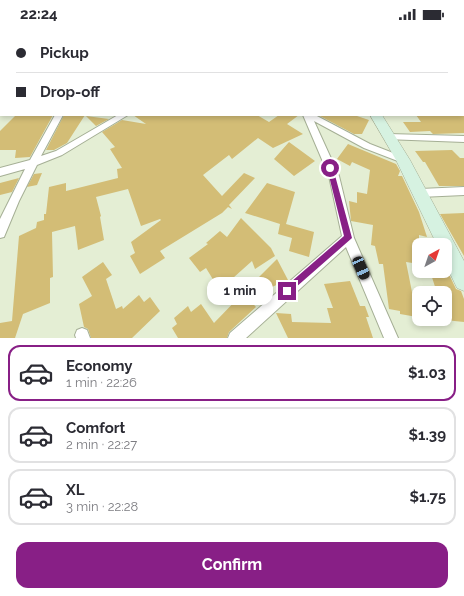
<!DOCTYPE html>
<meta charset="utf-8">
<style>
:root{--surface:#fff;--page:#f7f7f7;--text:#2b2b33;--muted:#7c7c81;--line:#e1e1e2;--accent:#881f86}
body{margin:0;font-family:Raleway,sans-serif;background:var(--page);color:var(--text);height:100vh;display:flex;flex-direction:column;font-size:15px;white-space:nowrap}
*{box-sizing:border-box;margin:0}
p{font-size:13px;color:var(--muted)}
.icon{flex:none;width:22px;height:22px;fill:none;stroke:currentColor;stroke-width:2;stroke-linecap:round;stroke-linejoin:round}
.map{position:relative;height:310px;overflow:hidden}
.details{display:flex;flex-direction:column;background:var(--surface);flex:1}
.details>*{flex:none}
.hud{position:absolute;left:0px;top:0px;width:464px;height:88px;box-shadow:0 2px 6px #0003;display:grid;align-content:center;height:88px;padding:0 16px;background:var(--surface)}
.needle{width:26px;rotate:40deg}
.controls{position:absolute;left:412px;top:210px;display:grid;gap:8px}
.controls a{display:grid;place-items:center;width:40px;height:40px;border-radius:8px;background:var(--surface);box-shadow:0 2px 6px #0003;font-size:20px}
.end{position:absolute;width:18px;height:18px;margin:-9px;border:5px solid #881f86;background:#fff;box-shadow:0 0 0 2px #fff}
.from{border-radius:50%}
.bubble{position:absolute;height:28px;border-radius:12px;background:var(--surface);box-shadow:0 2px 6px #0003;font-size:13px;font-weight:700;line-height:28px;text-align:center}
.car{position:absolute;width:12px;height:24px;margin:-12px -6px;border-radius:5px;box-shadow:0 0 3px 1px #0007;background:linear-gradient(#222 24%,#8ab4d8 0 40%,#222 0 76%,#8ab4d8 0 86%,#222 0)}
.hud b{display:flex;align-items:center;gap:14px;height:38px;font-size:15px}
.hud b+b{border-top:1px solid var(--line)}
.hud i{width:10px;height:10px;background:var(--text)}
ul{padding:7px 0 0;list-style:none}
li{display:flex;align-items:center;gap:12px;height:56px;margin:0 8px 6px;padding:0 8px;border:2px solid var(--line);border-radius:12px}
li div{flex:1}
li b{display:block;font-size:15px}
li em{font-style:normal;font-weight:700}
li.selected{border-color:var(--accent)}
li>.icon{width:36px;height:36px;stroke-width:1.5}
.primary-button{display:flex;gap:8px;margin-top:auto;padding:8px 16px}
.primary-button a{flex:1;height:46px;border-radius:12px;background:var(--accent);color:#fff;font-size:16px;font-weight:700;line-height:46px;text-align:center}
.status{display:flex;justify-content:space-between;align-items:center;height:28px;padding:0 20px;background:var(--surface);direction:ltr}
.status svg{height:11px;fill:currentColor}
.map>svg:first-child{display:block}
.building{fill:#d3bd76}
.lines{fill:none;stroke-linecap:round;stroke-linejoin:round}
.street-casing{stroke:#a5af95;stroke-width:2}
.secondary-casing{stroke:#a5af95;stroke-width:1}
.street{fill:#fff;fill-rule:evenodd}
.secondary{fill:#d6f2e1;fill-rule:evenodd}
.route{fill:#881f86}
</style>
<div class="status"><b>22:24</b><svg viewBox="0 0 49 12"><path d="M0 12V9h3v3zM5 12V6h3v6zM10 12V3h3v9zM15 12V0h3v12zM26 1h20v11H26zM47 4h2v5h-2z"/></svg></div>
<div class="map">
<svg width="464" height="310" viewBox="0 0 464 310">
<rect width="100%" height="100%" fill="#e4eed4"/>
<!-- building -->
<path class="building" d="M16 87H53L30 129 15 130 16 122H0V103Z
M64 87H85L67 115 54 122H46Z
M133 87H257L269 94 279 87H299L287 96 303 106 273 120 258 110 232 131 229 127 203 147 222 168 244 145 255 150 229 177 232 181 228 179 222 185 160 223 165 230 140 246 130 228 135 225 131 214 161 192 160 191 141 198 128 161 96 169 101 188 100 189 104 212 78 222 75 198 52 204 53 249 50 250V275L23 286 15 310H0V295L12 293 19 208 36 200 37 194 44 192V186H46L49 159 66 155V163L118 150 117 141 122 140 110 121 115 119 102 104 122 92 146 96Z
M318 87H354L369 92 362 106H354Z
M416 87H464V105L433 106 430 103 410 104 403 94H421Z
M86 88 109 91 96 98Z
M289 114 315 133 294 148 274 131Z
M348 116 396 136 400 143 398 148H402L419 184 427 209 419 207V236L406 234 417 289 400 286V283L389 281 383 236H379L375 218 371 217 373 197 351 193 349 173 357 175V164L367 166 370 142 352 134 350 138 337 131Z
M452 122 460 130H464V158H439L425 134H423L415 123Z
M42 145 37 157 27 159 34 146Z
M19 150 12 164 0 167V155Z
M267 155 295 164 286 196 314 204 309 229 289 223 292 210 278 206 280 196 245 185Z
M464 185V228L440 186Z
M241 190 271 220 275 228 255 241 252 233 233 250 235 254 220 263 206 240 200 244 189 230 208 216 206 215 220 203 227 209Z
M277 231 288 252 265 262 259 249Z
M103 234 112 247 106 251 116 281 122 278 123 281 139 267 144 274 150 269 160 283 132 310H91L88 301 84 299 79 276 92 268 82 249Z
M445 238 456 261 461 263 464 271V294L445 292V265H437L430 243H445Z
M350 253 360 278H365L369 289H366L373 310H288L276 285 291 286 292 294 331 295 327 280H333L324 256Z
M243 265 256 279 229 304 227 310H178L172 300 177 296 174 290 188 278 191 284 201 276 214 295Z"/>
<g class="lines">
<defs>
<path id="street" d="M0 39H1V43H0Z
M463 40H464L463 45Z
M0 51H1V55H0Z
M463 72H464V76H463Z
M55 87H63L41 128 56 123 118 87H128L62 127 37 137 19 173 4 209 0 210V191L25 141 0 148V140L30 132Z
M303 87H315L370 116 406 130 408 132 403 135 364 120 314 93 339 148 354 210 398 310H384L346 219 246 310H228L230 305 342 208 329 148Z
M388 106 464 108V114L385 111 384 109 385 107Z
M464 159V167L420 169 416 168 415 165 416 162 420 161Z
M82 300 87 302 90 310H76L75 307 77 302Z"/>
<path id="secondary" d="M370 87H382L410 132 464 233V263L457 260 445 235V217H437L396 132Z"/>
</defs>
<!-- street casing -->
<use href="#street" class="street-casing"/>
<!-- secondary casing -->
<use href="#secondary" class="secondary-casing"/>
<!-- street -->
<use href="#street" class="street"/>
<!-- secondary -->
<use href="#secondary" class="secondary"/>
</g>
<!-- sky -->
<linearGradient id="sky" x2="0" y2="1"><stop stop-color="#6bb4cf"/><stop offset="0.48" stop-color="#f3f7ec"/><stop offset="1" stop-color="#f3f7ec" stop-opacity="0"/></linearGradient>
<rect width="464" height="82" fill="url(#sky)"/>
<!-- route -->
<path class="route" d="M330 137 333 140 352 210 287 267 284 266 283 263 284 260 344 208 327 140Z"/>
</svg>
<div class="controls">
<a><svg class="needle" viewBox="-14 -14 28 28"><path d="M0-13l5 13h-10z" fill="#e53935"/><path d="M0 13l5-13h-10z" fill="#7c7c81"/></svg></a>
<a><svg class="icon" aria-label="locate" viewBox="0 0 24 24"><circle cx="12" cy="12" r="6"/><path d="M12 2v4M12 18v4M2 12h4M18 12h4"/></svg></a>
</div>
<i class="end from" style="left:330px;top:140px"></i>
<i class="end" style="left:287px;top:263px"></i>
<div class="bubble" style="left:207px;top:249px;width:66px">1 min</div>
<i class="car" style="left:361px;top:240px;rotate:156deg"></i>
<div class="hud">
<b><i class="from"></i>Pickup</b>
<b><i></i>Drop-off</b>
</div>
</div>
<section class="details">
<ul>
<li class="selected"><svg class="icon" aria-label="car" viewBox="0 0 24 24"><path d="M5 17H2v-5l4-1 3-4h7l3 4 3 1v5h-3M9 17h6M6 11h13"/><circle cx="7" cy="17" r="2"/><circle cx="17" cy="17" r="2"/></svg><div><b>Economy</b><p>1 min · 22:26</p></div><em>$1.03</em></li>
<li><svg class="icon" aria-label="car" viewBox="0 0 24 24"><path d="M5 17H2v-5l4-1 3-4h7l3 4 3 1v5h-3M9 17h6M6 11h13"/><circle cx="7" cy="17" r="2"/><circle cx="17" cy="17" r="2"/></svg><div><b>Comfort</b><p>2 min · 22:27</p></div><em>$1.39</em></li>
<li><svg class="icon" aria-label="car" viewBox="0 0 24 24"><path d="M5 17H2v-5l4-1 3-4h7l3 4 3 1v5h-3M9 17h6M6 11h13"/><circle cx="7" cy="17" r="2"/><circle cx="17" cy="17" r="2"/></svg><div><b>XL</b><p>3 min · 22:28</p></div><em>$1.75</em></li>
</ul>
<div class="primary-button"><a>Confirm</a></div>
</section>
